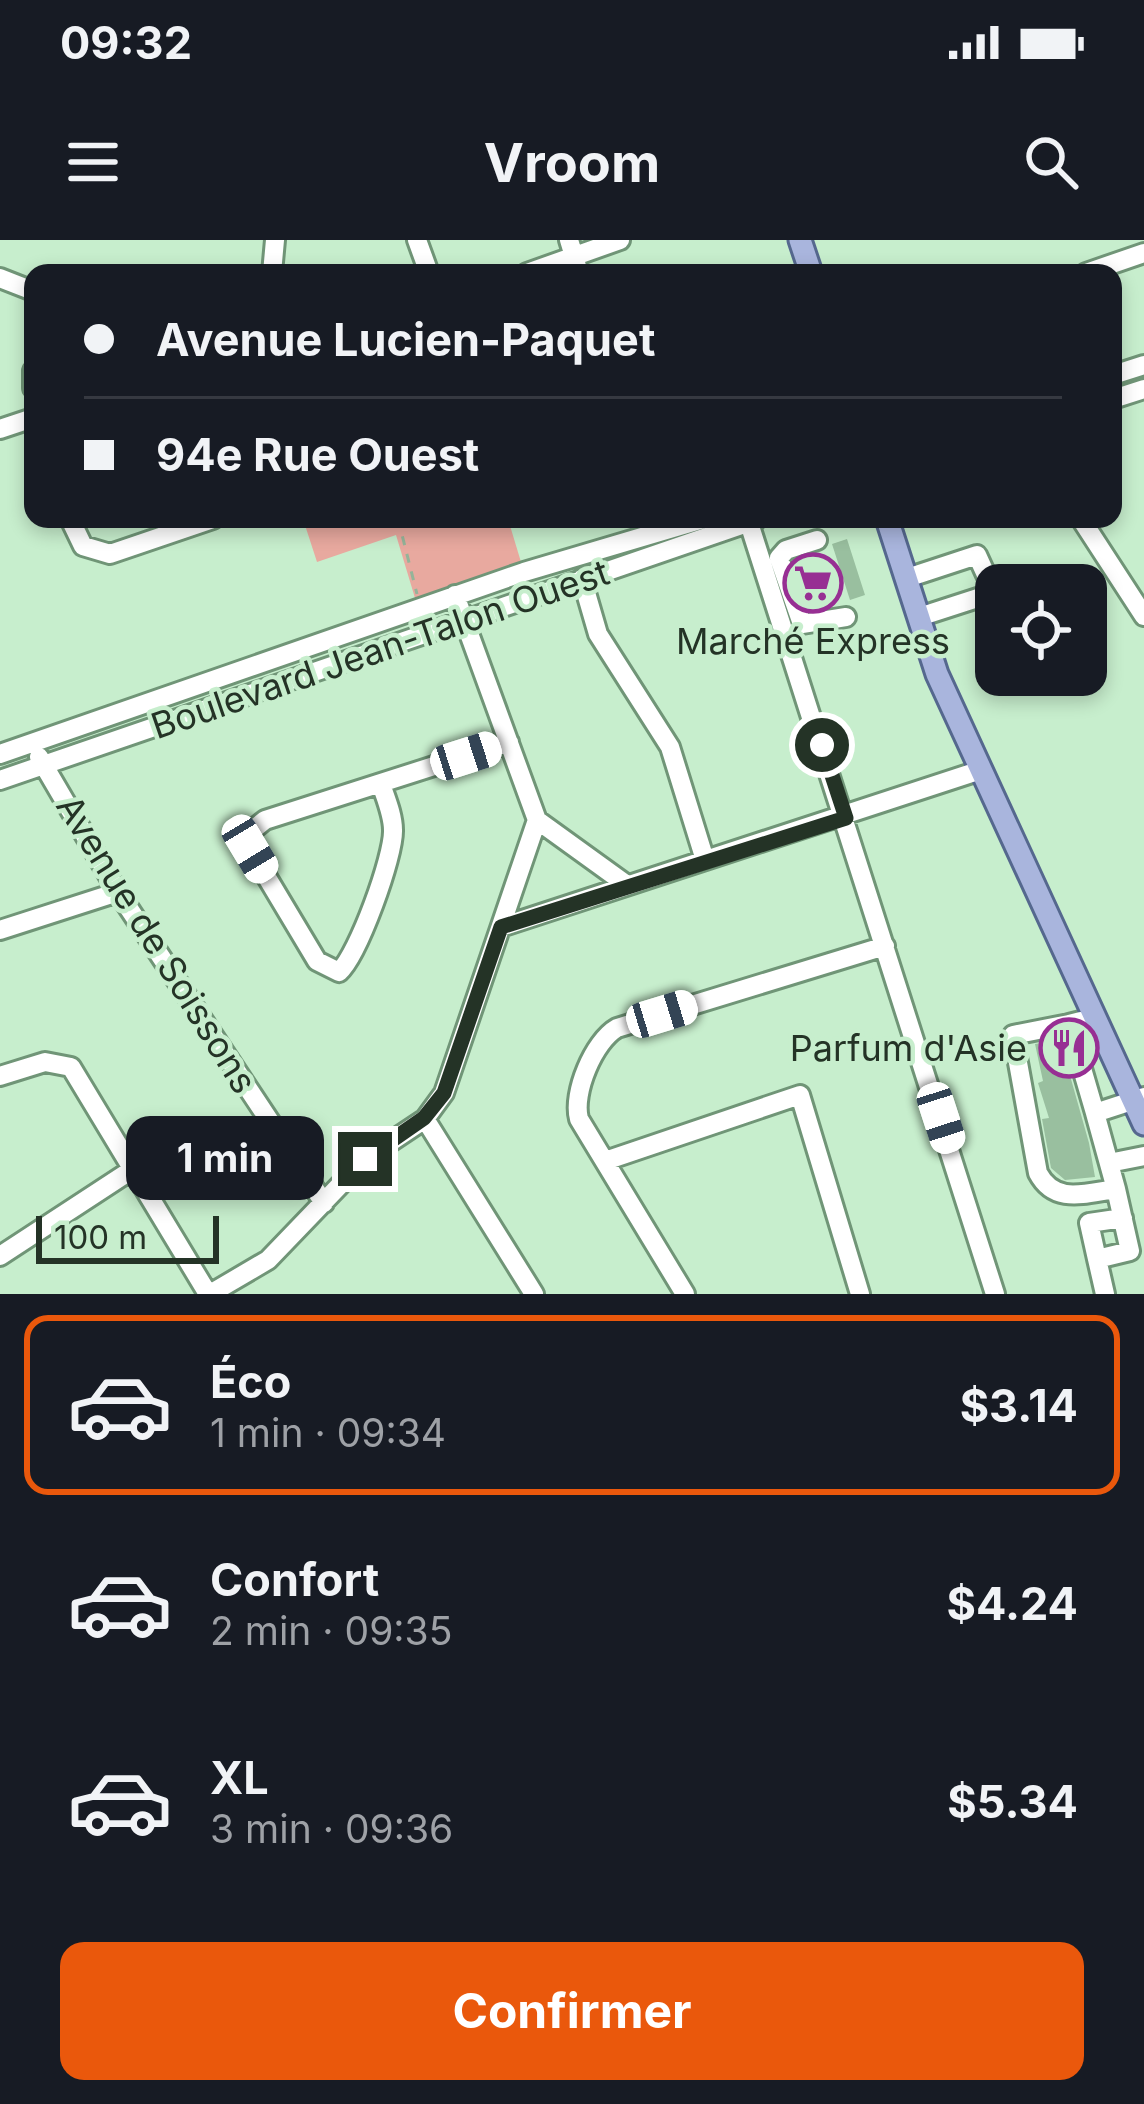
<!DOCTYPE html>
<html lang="fr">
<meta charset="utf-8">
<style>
:root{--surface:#171b24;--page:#242831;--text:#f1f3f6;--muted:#9ea1a6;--line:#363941;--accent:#ea580c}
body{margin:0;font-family:Inter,sans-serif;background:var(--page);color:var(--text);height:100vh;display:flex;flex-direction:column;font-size:45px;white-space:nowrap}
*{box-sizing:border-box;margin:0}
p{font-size:39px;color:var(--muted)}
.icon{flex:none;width:66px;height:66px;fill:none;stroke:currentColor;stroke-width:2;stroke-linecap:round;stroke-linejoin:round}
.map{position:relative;height:1054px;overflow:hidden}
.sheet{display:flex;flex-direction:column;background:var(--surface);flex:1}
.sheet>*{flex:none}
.top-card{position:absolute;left:24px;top:24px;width:1098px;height:264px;border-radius:24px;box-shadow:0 6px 18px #0003;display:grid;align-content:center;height:264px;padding:0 60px;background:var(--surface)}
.tools{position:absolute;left:975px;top:324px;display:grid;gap:24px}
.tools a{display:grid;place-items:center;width:132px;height:132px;border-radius:24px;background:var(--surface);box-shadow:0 6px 18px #0003;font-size:60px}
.scale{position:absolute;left:36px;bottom:30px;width:183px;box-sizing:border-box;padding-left:12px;border:6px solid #243326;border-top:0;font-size:33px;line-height:42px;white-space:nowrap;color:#243326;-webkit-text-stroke:9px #c7eecd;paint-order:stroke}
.end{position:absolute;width:54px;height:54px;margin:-27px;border:15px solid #243326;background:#fff;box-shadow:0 0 0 6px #fff}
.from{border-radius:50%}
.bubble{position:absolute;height:84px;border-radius:24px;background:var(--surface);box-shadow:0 6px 18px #0003;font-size:39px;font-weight:700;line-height:84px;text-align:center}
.car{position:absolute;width:36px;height:72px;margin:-36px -18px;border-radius:15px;box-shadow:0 0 9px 3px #0007;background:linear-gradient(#fff 24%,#345 0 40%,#fff 0 76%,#345 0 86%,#fff 0)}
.top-card b{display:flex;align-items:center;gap:42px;height:114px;font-size:45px}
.top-card b+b{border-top:3px solid var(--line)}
.top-card i{width:30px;height:30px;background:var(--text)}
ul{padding:21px 0 0;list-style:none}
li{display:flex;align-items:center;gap:36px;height:180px;margin:0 24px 18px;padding:0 36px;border:6px solid transparent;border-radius:24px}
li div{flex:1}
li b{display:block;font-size:45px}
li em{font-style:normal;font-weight:700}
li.selected{border-color:var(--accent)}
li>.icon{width:108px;height:108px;stroke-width:1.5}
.button{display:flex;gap:24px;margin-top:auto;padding:24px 60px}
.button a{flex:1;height:138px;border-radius:24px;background:var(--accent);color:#fff;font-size:48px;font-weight:700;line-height:138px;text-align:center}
.status{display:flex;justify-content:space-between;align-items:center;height:84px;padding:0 60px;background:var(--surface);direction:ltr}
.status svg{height:33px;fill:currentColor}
header{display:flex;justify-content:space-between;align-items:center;height:156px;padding:0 60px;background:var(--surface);font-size:54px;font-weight:700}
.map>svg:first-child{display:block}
.green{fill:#e8a99f}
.building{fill:#99bf9f}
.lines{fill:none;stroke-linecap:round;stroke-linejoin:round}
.minor-casing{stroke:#709577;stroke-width:24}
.major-casing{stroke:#55688e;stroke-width:27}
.path{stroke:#94b499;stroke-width:3;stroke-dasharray:9 9;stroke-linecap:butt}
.minor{stroke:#fff;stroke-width:18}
.major{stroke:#a9b5dd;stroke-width:21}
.route{stroke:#243326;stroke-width:15}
.labels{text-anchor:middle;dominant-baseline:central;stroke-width:9;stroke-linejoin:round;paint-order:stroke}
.poi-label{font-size:36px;fill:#243326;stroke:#c7eecd}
.street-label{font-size:36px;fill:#243326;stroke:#c7eecd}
</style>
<div class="status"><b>09:32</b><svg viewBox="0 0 49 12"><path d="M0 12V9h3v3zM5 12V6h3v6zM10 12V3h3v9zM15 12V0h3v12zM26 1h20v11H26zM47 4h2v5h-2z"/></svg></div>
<header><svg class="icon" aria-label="menu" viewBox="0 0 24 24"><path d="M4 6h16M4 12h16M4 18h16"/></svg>Vroom<svg class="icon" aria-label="search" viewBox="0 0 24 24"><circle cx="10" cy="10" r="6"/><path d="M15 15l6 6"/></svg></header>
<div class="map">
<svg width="1144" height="1054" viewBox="0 0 1144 1054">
<rect width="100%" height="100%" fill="#c7eecd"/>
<!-- green -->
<path class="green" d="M303 279H508L524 332 418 368 396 295 317 322Z"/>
<!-- building -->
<path class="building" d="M847 299 865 355 850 360 832 304Z
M1060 800 1089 903 1095 937 1065 940 1051 928 1042 879 1049 878 1038 843 1043 841 1035 804Z"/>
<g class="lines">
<defs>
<path id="minor" d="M417 0 429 33
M569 0 579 33
M272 33 275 0
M527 33 620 0
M1086 33 1144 13
M0 38 33 51
M33 131V148
M1113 135 1144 125
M1113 159 1144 149
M0 189 33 178
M70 279 83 306 110 314 213 279
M1081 279 1144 376
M749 283 995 1054
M817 300 786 310 779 318 802 384 846 377
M907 338 977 315 992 348 990 354 919 377
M582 339 598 394 670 507 705 620
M455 355 537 580 444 853 425 879 534 1054
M0 514 524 332 703 279
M39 517 118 652 324 963
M0 540 756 280
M381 544C386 559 393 575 393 590 394 616 358 715 339 732L317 721 250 609 249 593 265 580 509 502
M537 580 627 645
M501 687 981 530
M0 690 118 652
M1081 781 1069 784 1095 873 1144 857
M1069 784 1013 795 1038 933C1055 965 1085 953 1116 949L1095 873
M0 836 45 822 71 827 208 1054
M605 921 800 855 860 1054
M1109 923 1144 916
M1116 949 1130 1011 1097 1019 1089 983 1123 978
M0 1016 133 929
M1097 1019 1105 1054
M210 1054 268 1020 365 919 425 879
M685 1054 579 879C572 853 594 801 617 788L885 706"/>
<path id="major" d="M800 0 811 33
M887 279 937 434 1144 884"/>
</defs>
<!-- minor casing -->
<use href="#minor" class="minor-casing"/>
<!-- major casing -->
<use href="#major" class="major-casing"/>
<!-- path -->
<path class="path" d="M398 279 417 354"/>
<!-- minor -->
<use href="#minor" class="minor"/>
<!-- major -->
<use href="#major" class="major"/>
</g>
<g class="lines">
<!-- route -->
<path class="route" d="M365 919 424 878 444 853 501 687 846 578 822 505"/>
</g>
<!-- icons -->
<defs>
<symbol id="supermarket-ring" viewBox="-11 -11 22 22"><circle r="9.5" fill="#c7eecd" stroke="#972f93" stroke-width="1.5"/><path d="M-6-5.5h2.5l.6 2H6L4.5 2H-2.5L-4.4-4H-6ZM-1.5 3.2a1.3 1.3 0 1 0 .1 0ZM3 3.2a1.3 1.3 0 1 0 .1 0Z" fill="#972f93"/></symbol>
<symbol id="restaurant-ring" viewBox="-11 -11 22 22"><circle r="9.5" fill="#c7eecd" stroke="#972f93" stroke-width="1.5"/><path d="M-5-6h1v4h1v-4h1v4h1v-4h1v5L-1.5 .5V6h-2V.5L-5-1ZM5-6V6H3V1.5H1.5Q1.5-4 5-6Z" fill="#972f93"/></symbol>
</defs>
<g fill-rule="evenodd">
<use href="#supermarket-ring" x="780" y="310" width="66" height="66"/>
<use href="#restaurant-ring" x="1036" y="775" width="66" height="66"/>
</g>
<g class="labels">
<!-- poi labels -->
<g class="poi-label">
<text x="813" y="401">Marché Express</text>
<text x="1027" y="808" text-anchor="end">Parfum d'Asie</text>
</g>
<!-- street labels -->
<g class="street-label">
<text transform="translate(380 409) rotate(-19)">Boulevard Jean-Talon Ouest</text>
<text transform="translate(157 704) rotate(58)">Avenue de Soissons</text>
</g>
</g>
</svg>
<div class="tools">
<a><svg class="icon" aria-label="locate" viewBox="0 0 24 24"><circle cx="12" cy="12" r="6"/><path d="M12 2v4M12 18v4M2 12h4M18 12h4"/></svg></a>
</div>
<div class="scale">100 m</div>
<i class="end from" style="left:822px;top:505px"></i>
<i class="end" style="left:365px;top:919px"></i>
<div class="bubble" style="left:126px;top:876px;width:198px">1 min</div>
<i class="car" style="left:466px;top:516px;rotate:72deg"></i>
<i class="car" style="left:250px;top:609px;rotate:149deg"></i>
<i class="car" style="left:662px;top:774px;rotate:73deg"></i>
<i class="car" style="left:941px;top:878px;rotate:162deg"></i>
<div class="top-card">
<b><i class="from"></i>Avenue Lucien-Paquet</b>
<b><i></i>94e Rue Ouest</b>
</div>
</div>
<section class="sheet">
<ul>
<li class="selected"><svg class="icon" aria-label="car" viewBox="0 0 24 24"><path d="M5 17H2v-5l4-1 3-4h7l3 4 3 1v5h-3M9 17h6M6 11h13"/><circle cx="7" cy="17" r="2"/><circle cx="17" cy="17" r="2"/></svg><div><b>Éco</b><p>1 min · 09:34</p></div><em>$3.14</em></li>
<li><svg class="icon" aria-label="car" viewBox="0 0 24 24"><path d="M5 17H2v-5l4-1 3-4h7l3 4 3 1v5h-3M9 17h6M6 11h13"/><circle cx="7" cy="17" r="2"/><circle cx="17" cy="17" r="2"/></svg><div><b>Confort</b><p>2 min · 09:35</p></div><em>$4.24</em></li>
<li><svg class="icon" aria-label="car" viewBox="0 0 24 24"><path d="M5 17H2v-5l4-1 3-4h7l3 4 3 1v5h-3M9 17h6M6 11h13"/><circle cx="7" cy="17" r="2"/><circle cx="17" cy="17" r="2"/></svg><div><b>XL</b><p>3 min · 09:36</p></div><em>$5.34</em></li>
</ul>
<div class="button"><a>Confirmer</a></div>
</section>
